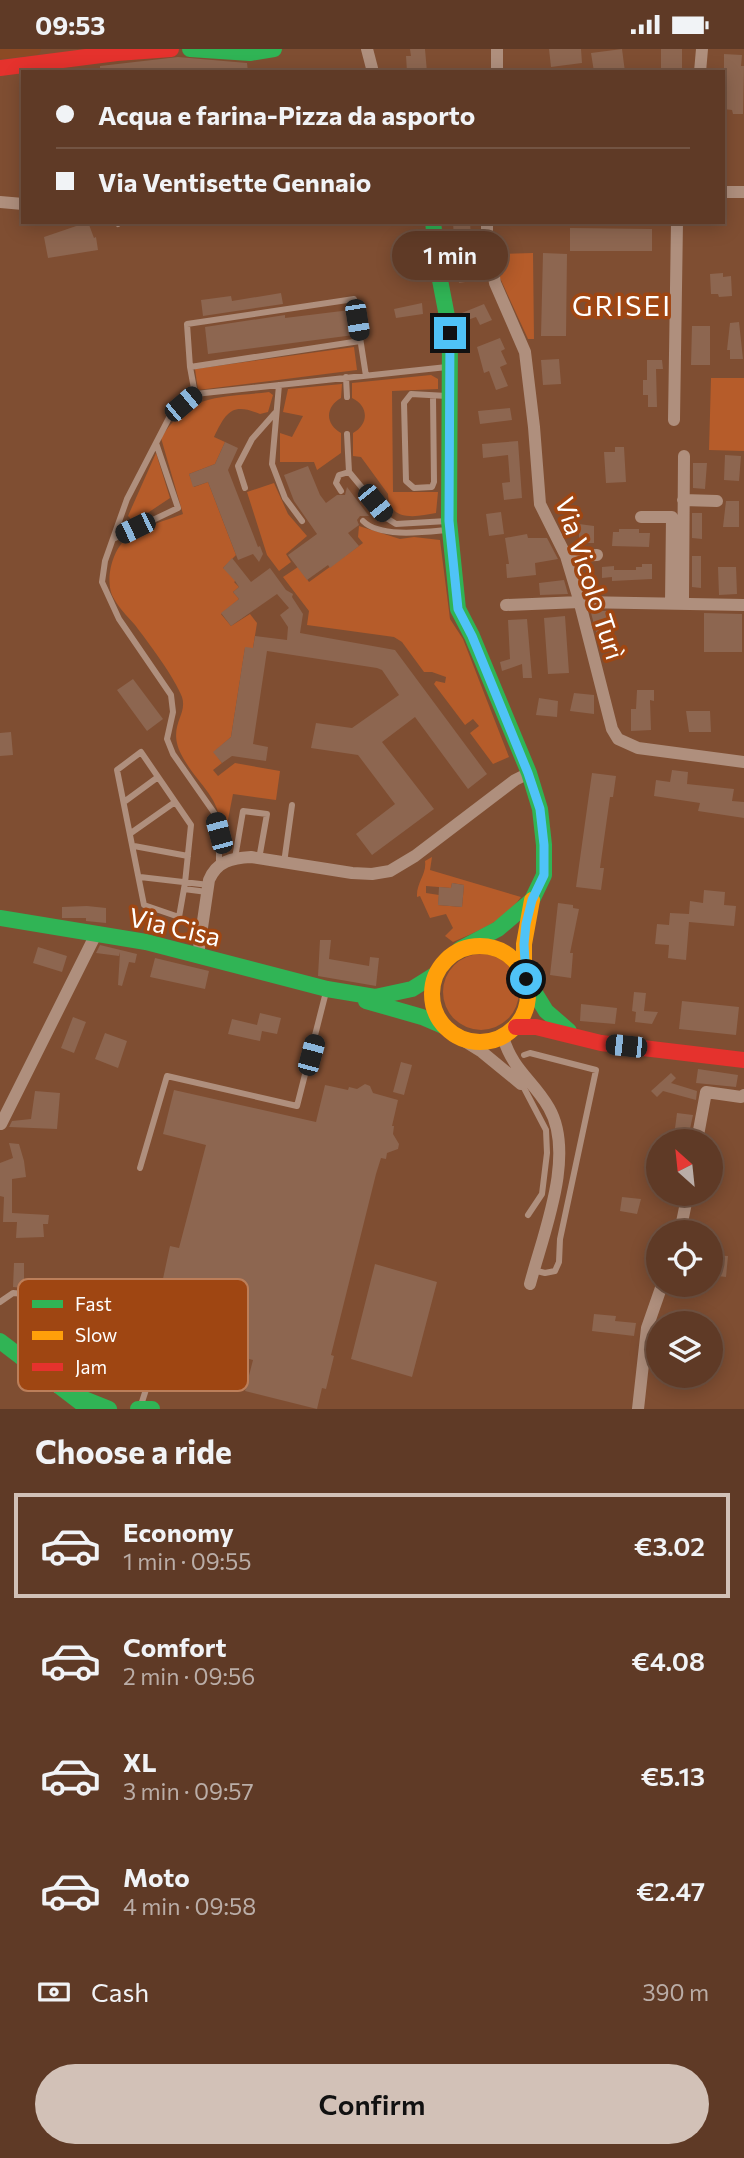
<!DOCTYPE html>
<meta charset="utf-8">
<style>
:root{--surface:#5f3a26;--page:#65412e;--text:#f1f3f6;--muted:#baada7;--line:#735443;--accent:#d2c1b7}
body{margin:0;font-family:Commissioner,sans-serif;background:var(--page);color:var(--text);height:100vh;display:flex;flex-direction:column;font-size:26px;white-space:nowrap}
*{box-sizing:border-box;margin:0}
p{font-size:23px;color:var(--muted)}
.icon{flex:none;width:38px;height:38px;fill:none;stroke:currentColor;stroke-width:2;stroke-linecap:round;stroke-linejoin:round}
.map{position:relative;height:1360px;overflow:hidden}
.panel{display:flex;flex-direction:column;background:var(--surface);flex:1}
.panel>*{flex:none}
.guide{position:absolute;left:21px;top:21px;width:704px;height:154px;border-radius:0px;box-shadow:0 4px 18px #0003,0 0 0 2px var(--line);display:grid;align-content:center;height:154px;padding:0 35px;background:var(--surface)}
.needle{width:46px;rotate:333deg}
.fabs{position:absolute;left:646px;top:1080px;display:grid;gap:14px}
.fabs a{display:grid;place-items:center;width:77px;height:77px;border-radius:50%;background:var(--surface);box-shadow:0 4px 18px #0003,0 0 0 2px var(--line);font-size:35px}
.end{position:absolute;width:32px;height:32px;margin:-16px;border:9px solid #4fc3f7;background:#111;box-shadow:0 0 0 4px #111}
.from{border-radius:50%}
.bubble{position:absolute;height:49px;border-radius:24px;background:var(--surface);box-shadow:0 4px 18px #0003,0 0 0 2px var(--line);font-size:23px;font-weight:600;line-height:49px;text-align:center}
.car{position:absolute;width:21px;height:42px;margin:-21px -10px;border-radius:9px;box-shadow:0 0 5px 2px #0007;background:linear-gradient(#222 24%,#8ab4d8 0 40%,#222 0 76%,#8ab4d8 0 86%,#222 0)}
.guide b{display:flex;align-items:center;gap:24px;height:66px;font-size:26px}
.guide b+b{border-top:2px solid var(--line)}
.guide i{width:18px;height:18px;background:var(--text)}
ul{padding:0;list-style:none}
li{display:flex;align-items:center;gap:21px;height:105px;margin:0 14px 10px;padding:0 21px;border:4px solid transparent;border-radius:0px}
li div{flex:1}
li b{display:block;font-size:26px}
li em{font-style:normal;font-weight:600}
li.selected{border-color:var(--accent)}
li>.icon{width:63px;height:63px;stroke-width:1.5}
h2{padding:0 35px;font-size:32px;line-height:84px}
.pay{display:flex;align-items:center;gap:18px;height:77px;padding:0 35px;font-size:26px}
.pay p{margin-inline-start:auto}
.action{display:flex;gap:14px;margin-top:auto;padding:14px 35px}
.action a{flex:1;height:80px;border-radius:42px;background:var(--accent);color:#111;font-size:28px;font-weight:600;line-height:80px;text-align:center}
.status{display:flex;justify-content:space-between;align-items:center;height:49px;padding:0 35px;background:var(--surface);direction:ltr}
.status svg{height:19px;fill:currentColor}
.map>svg:first-child{display:block}
.green{fill:#b65c2a;fill-rule:evenodd}
.lines{fill:none;stroke-linecap:round;stroke-linejoin:round}
.canal{stroke:#8c4a24;stroke-width:12}
.building{fill:#8d6650}
.lane{stroke:#af8f7d;stroke-width:6}
.street{stroke:#af8f7d;stroke-width:12}
.fast{stroke:#30b455;stroke-width:16}
.slow{stroke:#ff9f0a;stroke-width:16}
.jam{stroke:#e5322d;stroke-width:16}
.route{stroke:#4fc3f7;stroke-width:9}
.labels{text-anchor:middle;dominant-baseline:central;stroke-width:7;stroke-linejoin:round;paint-order:stroke}
.street-label{font-size:26px;fill:#fff;stroke:#9f4612}
.neighbourhood-label{font-size:28px;letter-spacing:2px;fill:#fff;stroke:#9f4612}
.key{fill:#9f4612;stroke:#bc7e59;stroke-width:2}
.key-label{font-size:19px;fill:#fff}
</style>
<div class="status"><b>09:53</b><svg viewBox="0 0 49 12"><path d="M0 12V9h3v3zM5 12V6h3v6zM10 12V3h3v9zM15 12V0h3v12zM26 1h20v11H26zM47 4h2v5h-2z"/></svg></div>
<div class="map">
<svg width="744" height="1360" viewBox="0 0 744 1360">
<rect width="100%" height="100%" fill="#7f4e32"/>
<!-- green -->
<path class="green" d="M533 204 534 290H528L500 229 498 205Z
M354 298 357 321 198 341 195 320Z
M431 326 438 330V340L392 342 393 443H438L436 464C416 468 389 473 388 445L361 408 353 407V384C369 375 369 357 352 349V334Z
M711 329H744V402L709 401Z
M342 335 341 349C325 358 325 375 341 384V404L317 421 314 413H280V384L292 388 303 367 283 363 288 340Z
M269 343 273 346 268 363 260 365C232 353 226 363 214 388L225 393 215 415 189 425 194 438 208 433 236 506 223 519 240 528 234 533 239 538 233 543 239 550 221 565 231 577 250 565 257 574 253 599H245L231 688 214 703 222 714 213 721 218 727 235 714 280 722 276 751 233 745 223 796 218 795C228 750 199 740 181 705 167 676 188 667 182 648 175 629 148 593 135 576 127 567 117 557 112 546 105 528 113 499 129 487 139 479 170 470 183 465L161 389C190 343 221 349 269 343Z
M156 404 170 449 140 469 131 470 128 467Z
M274 434 288 465 307 487 286 505 291 513 279 522 267 506 247 443Z
M359 477 400 490 414 488 440 491 450 570 463 590 509 708 493 715 470 684 479 677 473 670 465 676 434 635 436 632 445 634 446 628 432 623H424L402 593 394 588 307 576 309 562 283 528 298 518 309 533 363 494 358 488Z
M432 808 430 821 521 848C502 874 482 880 453 893L445 887 453 879 446 865 430 869 420 847 417 848C416 834 427 825 425 812ZM452 834 464 836 462 858 438 856 439 846 426 844V837L451 839Z
M443 943a38 38 0 1 1 76 0a38 38 0 1 1-76 0Z"/>
<g class="lines">
<!-- canal -->
<path class="canal" d="M0 4 35 0"/>
</g>
<!-- building -->
<path class="building" d="M410 0H425L427 23H407L406 7H411Z
M549 0H581L582 14 551 18Z
M622 0 625 23H594L591 4Z
M661 0H682V23H661Z
M724 5 742 6 741 17H744L743 65H733L732 61 724 60Z
M178 8 247 14 248 23H100V17Z
M88 173 94 189 96 188 98 201 48 209 44 188Z
M453 173H470L471 189 454 190Z
M570 179 652 180V202H570Z
M543 204 567 205 566 287H541Z
M475 209 478 231 459 234 458 224H462L459 210Z
M723 224V228L731 227 732 247 719 248 718 245H711L710 225Z
M281 244 283 255 203 267 201 251 231 247 232 252Z
M422 254 423 265 396 269 394 260Z
M484 255 492 271 480 276 476 268 459 274 457 266Z
M350 261 354 286 208 305 205 278 285 266V269Z
M739 273 743 310H730V301H727L730 274Z
M692 277H710V316H691Z
M500 289 505 300 501 302 507 315 500 318 508 337 496 341 489 322 484 324 477 298Z
M559 310 561 335 543 336 541 311Z
M647 311H662L663 320H656L657 358H648V346H643V331H647Z
M510 359 512 371 480 375 478 362Z
M518 392 522 449 504 451 502 434 510 433 508 406 483 409 482 395Z
M225 393 238 399 228 421 258 498 260 497 263 505 259 513 253 505 238 511 208 433 193 438 189 425 215 415Z
M615 398H624L626 433 606 434 604 403H615Z
M725 406 741 407 739 432 724 431Z
M693 414H707L705 440 693 439Z
M308 417 320 446 326 454 337 446H345L347 438 369 467H360L357 471 359 476 348 484 359 497 330 519 328 516 307 531 288 506 317 485 294 452 284 426Z
M726 452H739V478H723Z
M501 463 504 485 489 487 486 465Z
M692 464H702V490L692 489Z
M579 475 594 477V494H579Z
M619 480H639V484H650L649 498 612 497 613 483H619Z
M527 485 528 489H547L558 510 535 514 536 526 507 529 506 515H509L505 489Z
M692 507H701V539L692 538Z
M232 509 251 533 270 519 286 541 293 545 292 548 303 565 300 584 395 601 487 725 468 740 415 668 382 693 434 760 372 806 356 785 395 755 358 706 311 699 316 674 352 679 399 646 382 621 377 619 267 602 253 695 268 698 266 712 232 707 222 714 213 703 231 688 245 598 253 599 255 587 287 591 288 578 280 566 289 559 277 545 231 577 221 564 239 550 233 543 239 538 235 532 223 519Z
M642 515H652V530L612 532V528L602 529V518L614 517V521H636V518H642Z
M718 518H736L737 545 719 546Z
M564 531 568 545 540 546 539 534Z
M600 562H607L614 586 598 590 591 564Z
M704 564 742 565V603H704Z
M565 567 569 624 548 625 544 569Z
M527 570 532 629H523L522 615 502 622 500 613 510 610 508 571Z
M133 630 163 670 147 682 117 641Z
M637 641H654V652L650 651 651 681 631 682V660H636Z
M574 644 594 646V665L570 662Z
M539 649 558 652 557 668 536 666Z
M686 662H710L711 683H689Z
M11 683 13 706 0 707V684Z
M672 721 688 723 687 735 734 740 732 752 744 753V769L698 762 700 754 654 747 656 731 670 733Z
M592 724 616 727 613 748H610L600 819H604L601 841 576 838Z
M452 834 464 836 462 858 438 856 439 838 451 839Z
M704 841 725 843 724 856 736 857 734 877 689 873 686 911 668 909 669 896 655 895 657 875 669 876 670 864 689 865 690 852 703 854Z
M558 854 573 856V859L579 860 570 904H573L571 929 550 926Z
M87 857 106 859V874L86 872V869H62V858Z
M320 891H331L329 910 369 917 370 908 379 909 376 937 318 927Z
M100 896 137 905 135 914 129 913 122 937 118 936 120 903 119 907 96 904Z
M38 898 67 907 62 923 33 914Z
M155 909 209 922 205 940 150 928Z
M634 943 646 944 644 962 658 963 652 975 635 973 636 963 632 962Z
M682 952 739 958 736 986 679 980Z
M581 955 617 959 615 975 580 972Z
M260 964 281 969 277 985 262 982 260 992 228 985 232 970 257 976Z
M73 968 86 973 74 1004 61 999Z
M105 984 127 992 118 1019 95 1010Z
M401 1013 412 1016 404 1046 393 1043Z
M698 1020 738 1026 736 1038 696 1034Z
M671 1024 676 1029 671 1034 697 1042 696 1051 663 1042 657 1048 651 1042Z
M365 1035 370 1037 373 1044 398 1051 392 1077H394L393 1085 399 1095 398 1100 387 1104 386 1110 381 1109 376 1125 331 1306 334 1307 326 1340 322 1339 317 1360 245 1342 253 1311 152 1284 155 1277 142 1273 146 1262H143L144 1235 161 1239 170 1197 179 1199 206 1096 163 1085 174 1041 316 1073 325 1036 348 1041 349 1038 357 1040Z
M35 1042 60 1044 57 1080 9 1078 12 1072 31 1070Z
M677 1064 693 1066 688 1089 674 1087Z
M9 1094 19 1095 24 1112 26 1128 12 1130V1164L49 1166 48 1175H43L44 1188 16 1189 17 1173H3L4 1148 0 1147V1114L13 1109Z
M622 1148 641 1150 637 1165 620 1162Z
M710 1206 728 1207 726 1228 710 1226Z
M14 1214H24V1239L13 1238Z
M375 1215 437 1233 412 1328 351 1310Z
M594 1265 616 1267 615 1272 636 1274 634 1287 592 1282Z"/>
<g class="lines">
<!-- lane -->
<path class="lane" d="M117 173 118 175
M190 318 187 275 354 250 366 327
M346 328 347 348
M279 336 272 415 285 449 302 472
M195 345 190 318 360 292
M433 348 434 433 432 438 414 439 406 432 404 354 411 345 447 347
M347 385 349 423
M245 439 238 417 252 390 275 364
M341 442 336 434 339 426 349 423 388 470 396 475 447 472
M363 472C380 489 425 483 447 481
M113 490 178 459 156 394
M141 703 191 776 185 834 179 868 144 856 117 721Z
M124 753 158 728
M131 784 175 753
M134 797 188 807
M235 809 243 762 267 765 259 810
M284 814 292 756
M219 816V784L215 765 173 705 167 690 173 663 171 646 119 570 102 533 105 512 127 450 171 365 195 345 447 318
M140 828 209 836
M184 840 207 843
M524 1006 530 1004 596 1021 560 1190 559 1213 555 1222 545 1224 533 1221
M524 1039 546 1081 547 1104 542 1145 528 1166
M140 1119 167 1027 297 1057 326 943
M0 1253 13 1244 35 1246
M141 1356 150 1328 167 1311 183 1312 218 1320"/>
<!-- street -->
<path class="street" d="M367 0 373 23
M497 23V0
M700 23 702 0
M723 143H744
M0 153 23 155
M487 173V185L495 234 525 303 534 378 540 455 566 507 578 547 612 680 618 690 638 699 744 713
M674 371 677 173
M683 451 717 452
M641 468H672L671 553
M566 507 597 506
M683 553 684 407
M506 556 580 553 744 556
M198 906 209 831C217 812 232 809 251 808L352 824 372 825 390 822 415 807 515 731 529 724
M503 988C513 1022 533 1031 549 1059 576 1106 543 1185 530 1235
M461 990 482 1003 521 1035
M1 1075 96 885
M697 1092 706 1043 741 1048 744 1046
M680 1183 688 1144
M57 1338 69 1325 96 1321
M638 1360 647 1279 662 1236"/>
<!-- fast -->
<path class="fast" d="M190 0 250 4 274 0
M433 173 440 231 450 283 449 472 458 560 472 587 529 724 540 760 544 796V826L532 851 498 880 460 900
M0 869 146 893 327 940 375 948 412 940 436 925
M530 936 546 962 569 982
M366 952 422 968 443 977
M0 1292 89 1360
M79 1348 109 1360
M138 1360H152"/>
<!-- slow -->
<path class="slow" d="M432 945a48 48 0 1 1 96 0a48 48 0 1 1-96 0Z
M524 923V895L532 851"/>
<!-- jam -->
<path class="jam" d="M0 19 117 4 171 0
M516 978H536L601 994 744 1011"/>
</g>
<g class="lines">
<!-- route -->
<path class="route" d="M450 284 449 472 458 560 472 587 528 724 540 760 544 796V826L532 851 526 875 524 895 526 930"/>
</g>
<g class="labels">
<!-- street labels -->
<g class="street-label">
<text transform="translate(591 529) rotate(72)">Via Vicolo Turì</text>
<text transform="translate(175 877) rotate(13)">Via Cisa</text>
</g>
<!-- neighbourhood labels -->
<g class="neighbourhood-label">
<text x="622" y="256">GRISEI</text>
</g>
</g>
<!-- legend -->
<rect x="18" y="1230" width="230" height="112" rx="10" class="key"/>
<rect x="32" y="1251" width="31" height="8" fill="#30b455"/>
<rect x="32" y="1282" width="31" height="9" fill="#ff9f0a"/>
<rect x="32" y="1314" width="31" height="8" fill="#e5322d"/>
<g class="key-label">
<text x="75" y="1262">Fast</text>
<text x="75" y="1293">Slow</text>
<text x="75" y="1325">Jam</text>
</g>
</svg>
<div class="fabs">
<a><svg class="needle" viewBox="-14 -14 28 28"><path d="M0-13l5 13h-10z" fill="#e53935"/><path d="M0 13l5-13h-10z" fill="#baada7"/></svg></a>
<a><svg class="icon" aria-label="locate" viewBox="0 0 24 24"><circle cx="12" cy="12" r="6"/><path d="M12 2v4M12 18v4M2 12h4M18 12h4"/></svg></a>
<a><svg class="icon" aria-label="layers" viewBox="0 0 24 24"><path d="M12 4l9 5-9 5-9-5zM3 14l9 5 9-5"/></svg></a>
</div>
<i class="end from" style="left:526px;top:930px"></i>
<i class="end" style="left:450px;top:284px"></i>
<div class="bubble" style="left:392px;top:182px;width:116px">1 min</div>
<i class="car" style="left:357px;top:271px;rotate:171deg"></i>
<i class="car" style="left:183px;top:355px;rotate:50deg"></i>
<i class="car" style="left:375px;top:454px;rotate:141deg"></i>
<i class="car" style="left:135px;top:479px;rotate:244deg"></i>
<i class="car" style="left:219px;top:784px;rotate:345deg"></i>
<i class="car" style="left:626px;top:997px;rotate:276deg"></i>
<i class="car" style="left:311px;top:1006px;rotate:15deg"></i>
<div class="guide">
<b><i class="from"></i>Acqua e farina-Pizza da asporto</b>
<b><i></i>Via Ventisette Gennaio</b>
</div>
</div>
<section class="panel">
<h2>Choose a ride</h2>
<ul>
<li class="selected"><svg class="icon" aria-label="car" viewBox="0 0 24 24"><path d="M5 17H2v-5l4-1 3-4h7l3 4 3 1v5h-3M9 17h6M6 11h13"/><circle cx="7" cy="17" r="2"/><circle cx="17" cy="17" r="2"/></svg><div><b>Economy</b><p>1 min · 09:55</p></div><em>€3.02</em></li>
<li><svg class="icon" aria-label="car" viewBox="0 0 24 24"><path d="M5 17H2v-5l4-1 3-4h7l3 4 3 1v5h-3M9 17h6M6 11h13"/><circle cx="7" cy="17" r="2"/><circle cx="17" cy="17" r="2"/></svg><div><b>Comfort</b><p>2 min · 09:56</p></div><em>€4.08</em></li>
<li><svg class="icon" aria-label="car" viewBox="0 0 24 24"><path d="M5 17H2v-5l4-1 3-4h7l3 4 3 1v5h-3M9 17h6M6 11h13"/><circle cx="7" cy="17" r="2"/><circle cx="17" cy="17" r="2"/></svg><div><b>XL</b><p>3 min · 09:57</p></div><em>€5.13</em></li>
<li><svg class="icon" aria-label="car" viewBox="0 0 24 24"><path d="M5 17H2v-5l4-1 3-4h7l3 4 3 1v5h-3M9 17h6M6 11h13"/><circle cx="7" cy="17" r="2"/><circle cx="17" cy="17" r="2"/></svg><div><b>Moto</b><p>4 min · 09:58</p></div><em>€2.47</em></li>
</ul>
<div class="pay"><svg class="icon" aria-label="cash" viewBox="0 0 24 24"><path d="M3 7h18v10H3z"/><circle cx="12" cy="12" r="2"/></svg>Cash<p>390 m</p></div>
<div class="action"><a>Confirm</a></div>
</section>
